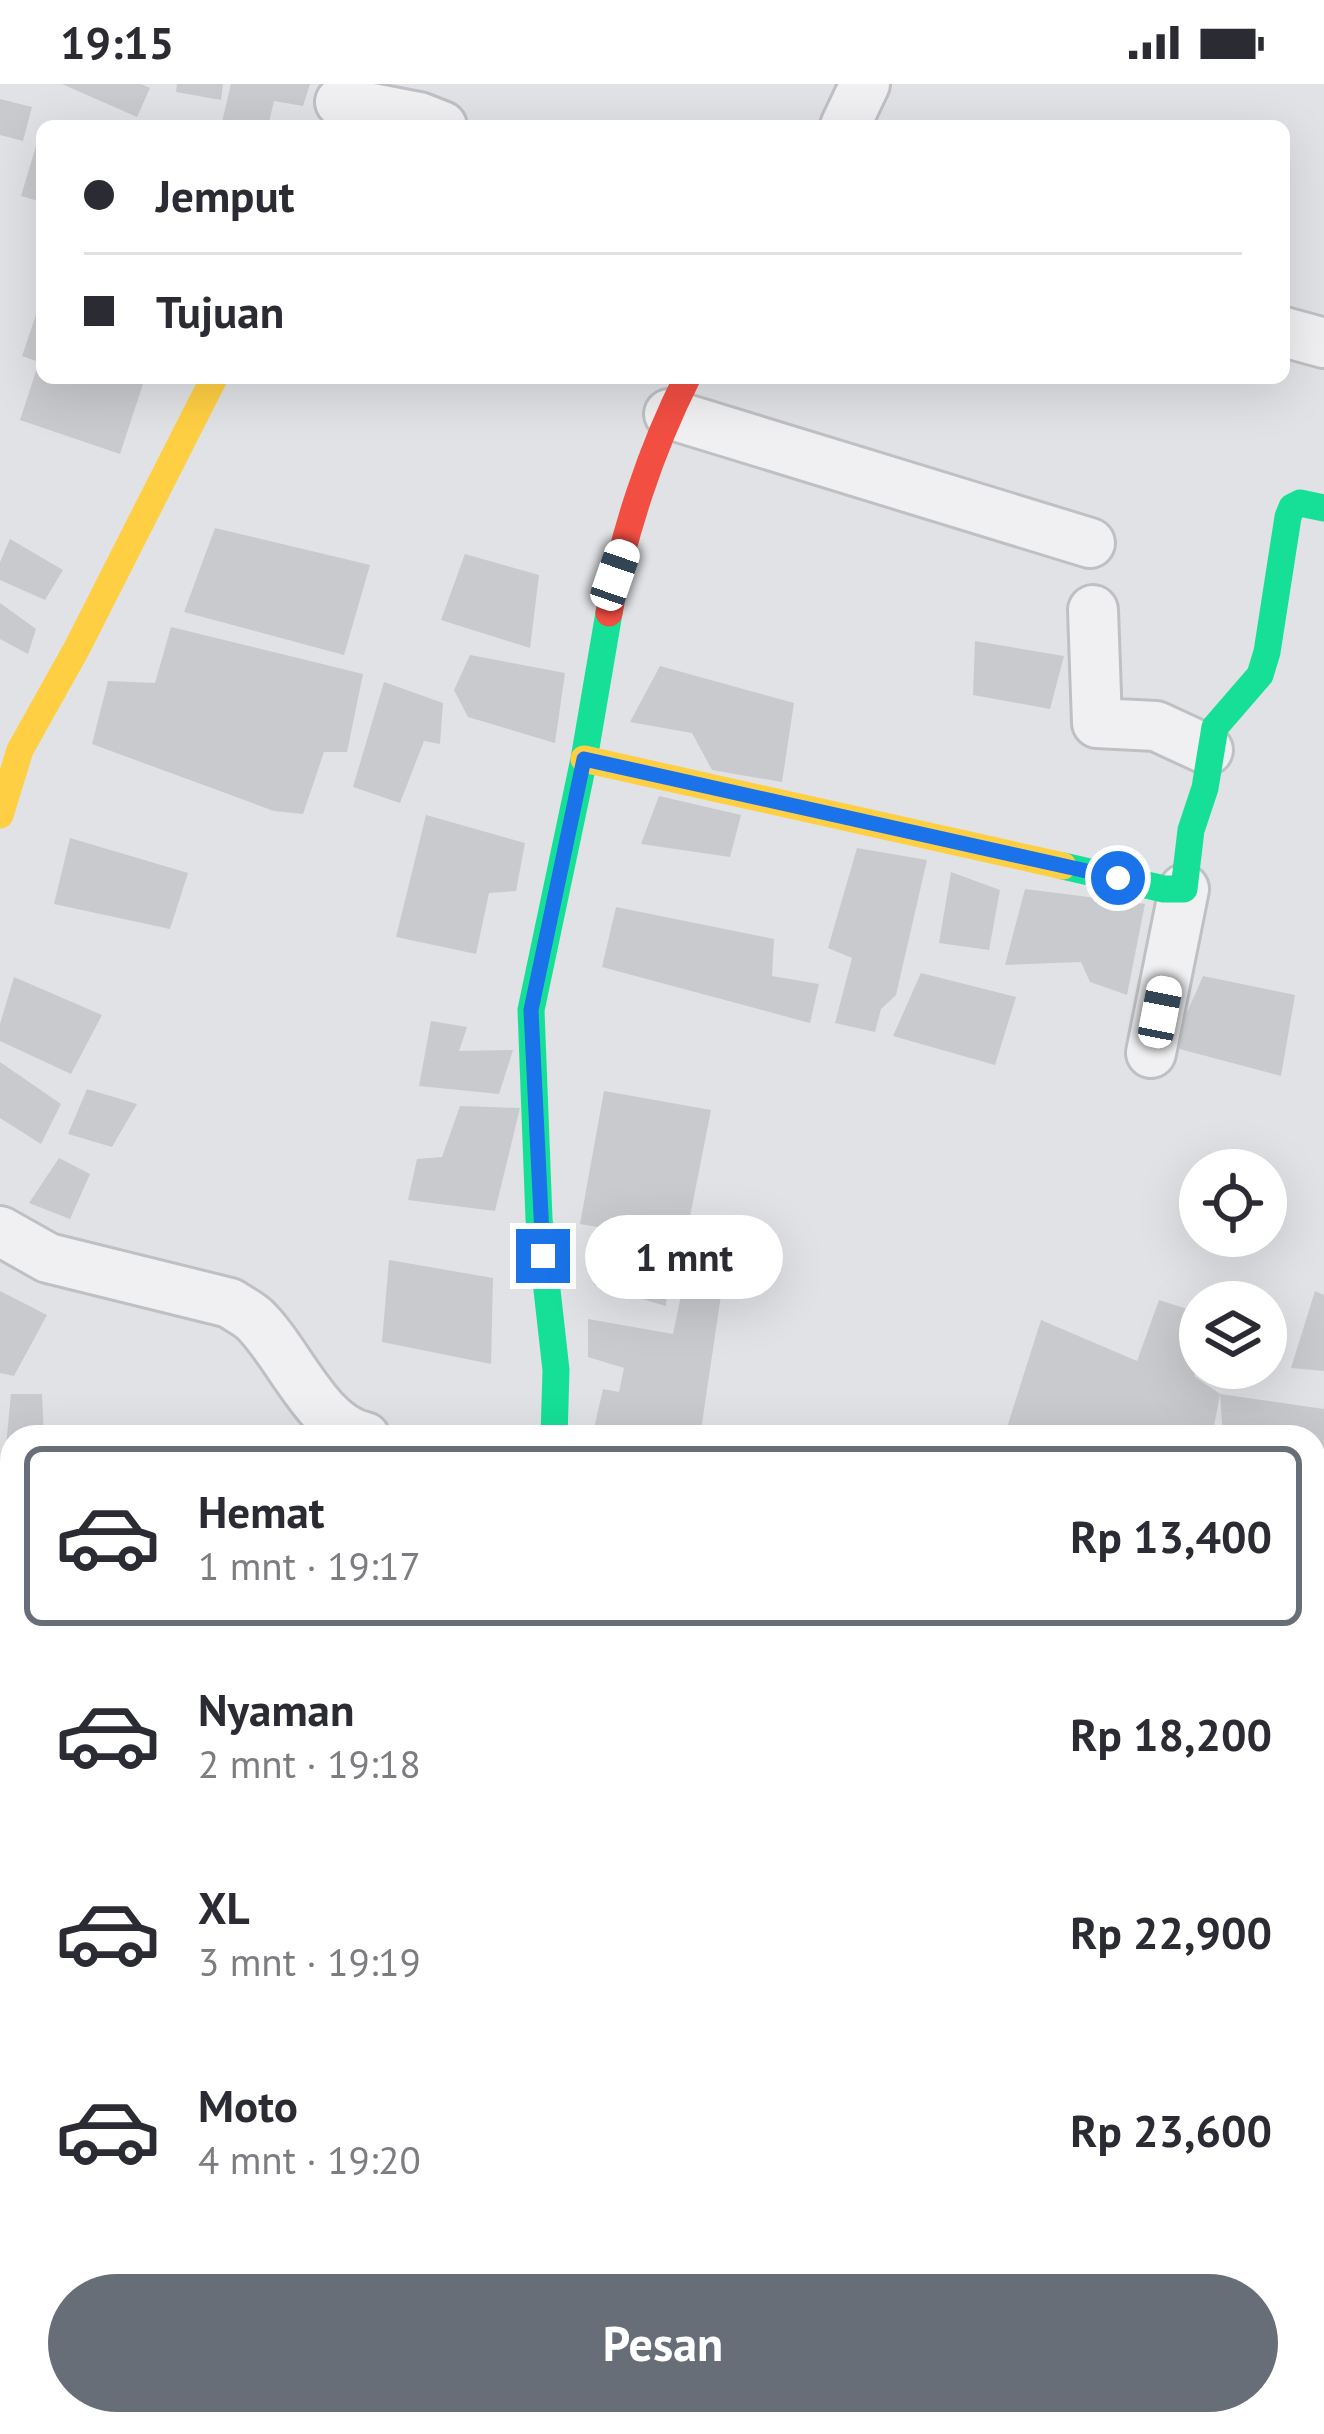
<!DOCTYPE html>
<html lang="id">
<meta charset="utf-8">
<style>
:root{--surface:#fff;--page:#f2f2f3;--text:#2b2b33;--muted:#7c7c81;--line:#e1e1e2;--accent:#686e78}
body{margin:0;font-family:"PT Sans",sans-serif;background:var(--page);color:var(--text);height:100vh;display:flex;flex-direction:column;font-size:45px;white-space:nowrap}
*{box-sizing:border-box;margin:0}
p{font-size:39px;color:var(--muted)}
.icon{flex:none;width:66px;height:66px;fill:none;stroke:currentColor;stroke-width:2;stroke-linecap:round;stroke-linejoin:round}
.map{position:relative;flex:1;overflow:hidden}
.sheet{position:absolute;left:0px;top:1341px;width:1326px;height:1011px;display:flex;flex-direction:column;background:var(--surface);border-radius:36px 36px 0 0;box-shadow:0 12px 48px #0002}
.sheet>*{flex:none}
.hud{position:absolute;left:36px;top:36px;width:1254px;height:264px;border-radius:18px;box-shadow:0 12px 48px #0002;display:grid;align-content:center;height:264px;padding:0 48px;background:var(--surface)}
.controls{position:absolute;left:1179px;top:1065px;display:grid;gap:24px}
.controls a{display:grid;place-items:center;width:108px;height:108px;border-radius:50%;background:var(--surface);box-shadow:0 12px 48px #0002;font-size:60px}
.end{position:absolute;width:54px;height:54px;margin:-27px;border:15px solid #1a73e8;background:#fff;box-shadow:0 0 0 6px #fff}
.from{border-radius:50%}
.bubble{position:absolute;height:84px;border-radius:42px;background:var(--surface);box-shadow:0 12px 48px #0002;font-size:39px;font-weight:800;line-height:84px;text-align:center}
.car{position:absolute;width:36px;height:72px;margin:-36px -18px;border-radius:15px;box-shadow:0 0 9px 3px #0007;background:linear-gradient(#fff 24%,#345 0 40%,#fff 0 76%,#345 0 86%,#fff 0)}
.hud b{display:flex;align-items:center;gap:42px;height:114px;font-size:45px}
.hud b+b{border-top:3px solid var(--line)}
.hud i{width:30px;height:30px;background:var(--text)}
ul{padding:21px 0 0;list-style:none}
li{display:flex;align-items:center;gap:36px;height:180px;margin:0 24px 18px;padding:0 24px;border:6px solid transparent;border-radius:18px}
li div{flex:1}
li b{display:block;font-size:45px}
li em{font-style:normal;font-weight:800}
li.active{border-color:var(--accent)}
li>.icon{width:108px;height:108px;stroke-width:1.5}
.cta{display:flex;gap:24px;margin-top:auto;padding:24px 48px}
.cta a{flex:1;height:138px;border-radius:72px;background:var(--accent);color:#fff;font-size:48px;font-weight:800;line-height:138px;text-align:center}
.status{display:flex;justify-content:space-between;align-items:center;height:84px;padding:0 60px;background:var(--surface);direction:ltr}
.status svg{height:33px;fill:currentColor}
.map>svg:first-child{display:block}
.building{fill:#c9cacd}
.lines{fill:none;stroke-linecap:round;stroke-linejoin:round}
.street-casing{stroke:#bec0c3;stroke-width:54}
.street{stroke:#f0f0f2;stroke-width:48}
.fast{stroke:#16e098;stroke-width:27}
.slow{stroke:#ffcf43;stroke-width:27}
.jam{stroke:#f24e42;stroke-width:27}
.route{stroke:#1a73e8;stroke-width:15}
</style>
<div class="status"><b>19:15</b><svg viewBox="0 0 49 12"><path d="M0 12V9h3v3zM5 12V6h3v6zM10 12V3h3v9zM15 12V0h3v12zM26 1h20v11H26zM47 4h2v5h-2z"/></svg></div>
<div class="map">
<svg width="1324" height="2350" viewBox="0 0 1324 2350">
<rect width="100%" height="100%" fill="#e0e2e5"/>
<!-- building -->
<path class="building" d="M62 0H141L150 4 137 33Z
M177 0H223L221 16 176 8Z
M231 0H310L303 22 274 17 268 42H221Z
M0 15 32 23 23 57 0 51Z
M42 42V118L21 112Z
M42 213V294H145L120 370 20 336 39 278 22 272Z
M215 444 370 481 344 571 184 528Z
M10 455 63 486 45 516 0 496V478Z
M465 470 539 491 530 564 441 536Z
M0 519 36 545 28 570 0 555Z
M171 543 363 590 347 668H324L303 730 274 727 92 660 108 597 155 599Z
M975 557 1064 572 1050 625 973 611Z
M470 571 565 589 555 659 468 633 454 606Z
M660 582 794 619 782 698 712 686 692 649 630 638Z
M384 598 443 619 440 660 424 657 400 719 353 703Z
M659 712 741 731 730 773 641 760Z
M426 731 525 759 516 807 489 809 476 870 396 853Z
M70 754 188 789 170 845 54 820Z
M857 764 927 776 896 911 881 925 875 948 835 939 852 874 828 864Z
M951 788 1000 806 989 866 939 859Z
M1025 805 1145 820 1127 911 1090 898 1081 878 1005 881Z
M616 823 774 855 772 892 819 900 810 939 602 883Z
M921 889 1016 913 995 981 893 952Z
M1203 892 1295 911 1281 992 1172 963Z
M14 893 102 931 71 990 0 957V940Z
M431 937 467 943 459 967 513 966 499 1010 419 1002Z
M0 978 61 1020 41 1060 0 1034Z
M87 1005 137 1020 112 1063 68 1050Z
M604 1007 711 1026 685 1158 580 1140Z
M460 1022 520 1024 495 1127 408 1116 417 1075 442 1073Z
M59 1074 90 1090 70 1135 29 1119Z
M602 1158 670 1172 666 1222 594 1201Z
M689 1174 725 1184 700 1353H615L593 1349 603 1305 619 1308 624 1284 588 1273V1235L673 1250Z
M389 1176 493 1194 491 1280 382 1258Z
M0 1207 47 1231 14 1292 0 1289Z
M1315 1207 1324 1211V1287L1291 1284Z
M1159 1216 1200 1229V1275L1194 1292 1220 1310 1212 1353 1138 1349 1137 1353H1004L1041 1236 1137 1277Z
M11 1310H42L44 1353H12V1393H3Z
M1220 1310 1324 1325V1395L1314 1393V1353H1223Z
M12 1419V1542L0 1543V1438L3 1421Z
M1324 2064V2134L1314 2132V2084Z
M723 2340H729L760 2350H719Z"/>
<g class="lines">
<defs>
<path id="street" d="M340 18 419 33 442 42
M845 42 865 0
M1284 248 1324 259
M669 330 1090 459
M1093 526 1097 639 1156 642 1208 666
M1151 969 1184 805
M0 1147 48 1174 230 1219C237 1224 247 1229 254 1235 288 1267 316 1343 365 1353
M1314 1463 1324 1462
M1314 1998 1324 2001
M0 2219 12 2224
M206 2350 209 2340"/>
</defs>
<!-- street casing -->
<use href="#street" class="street-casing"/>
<!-- street -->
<use href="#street" class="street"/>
<!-- fast -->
<path class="fast" d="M1063 782 1164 805H1184L1191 746 1205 704 1215 643 1260 591 1267 568 1288 433 1292 423 1300 419 1324 424
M554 1353 556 1286 539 1135 531 926 584 675 609 529"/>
<!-- slow -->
<path class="slow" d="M584 675 1063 782
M0 731 20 666 77 564 214 294"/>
<!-- jam -->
<path class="jam" d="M609 529C622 452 652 363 687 294"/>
</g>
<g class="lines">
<!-- route -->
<path class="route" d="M543 1172 531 926 584 675 1118 794"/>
</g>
</svg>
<div class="controls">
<a><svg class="icon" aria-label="locate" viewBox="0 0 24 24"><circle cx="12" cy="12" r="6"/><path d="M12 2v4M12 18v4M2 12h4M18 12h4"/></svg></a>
<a><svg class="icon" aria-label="layers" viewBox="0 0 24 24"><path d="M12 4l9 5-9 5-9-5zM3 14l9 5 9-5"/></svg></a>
</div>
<i class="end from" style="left:1118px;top:794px"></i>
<i class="end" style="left:543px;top:1172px"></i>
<div class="bubble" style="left:585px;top:1131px;width:198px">1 mnt</div>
<i class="car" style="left:615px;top:491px;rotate:19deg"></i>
<i class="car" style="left:1160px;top:928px;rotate:11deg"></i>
<div class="hud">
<b><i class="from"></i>Jemput</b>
<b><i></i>Tujuan</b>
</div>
<section class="sheet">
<ul>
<li class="active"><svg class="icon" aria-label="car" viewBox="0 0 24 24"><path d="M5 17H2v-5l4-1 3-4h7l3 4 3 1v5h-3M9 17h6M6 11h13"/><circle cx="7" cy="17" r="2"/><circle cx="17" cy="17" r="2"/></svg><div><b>Hemat</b><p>1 mnt · 19:17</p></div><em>Rp 13,400</em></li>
<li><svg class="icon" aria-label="car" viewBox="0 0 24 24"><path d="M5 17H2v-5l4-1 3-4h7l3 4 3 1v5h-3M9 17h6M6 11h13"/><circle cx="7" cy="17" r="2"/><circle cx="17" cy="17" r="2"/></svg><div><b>Nyaman</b><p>2 mnt · 19:18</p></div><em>Rp 18,200</em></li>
<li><svg class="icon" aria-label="car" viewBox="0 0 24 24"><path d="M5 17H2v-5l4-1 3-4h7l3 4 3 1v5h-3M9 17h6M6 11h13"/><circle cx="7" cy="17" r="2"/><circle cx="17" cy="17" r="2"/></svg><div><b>XL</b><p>3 mnt · 19:19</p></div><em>Rp 22,900</em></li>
<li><svg class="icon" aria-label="car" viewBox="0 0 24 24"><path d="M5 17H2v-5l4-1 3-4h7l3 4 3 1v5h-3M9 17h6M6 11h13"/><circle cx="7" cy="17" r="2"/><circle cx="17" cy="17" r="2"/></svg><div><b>Moto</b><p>4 mnt · 19:20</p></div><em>Rp 23,600</em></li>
</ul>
<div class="cta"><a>Pesan</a></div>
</section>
</div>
